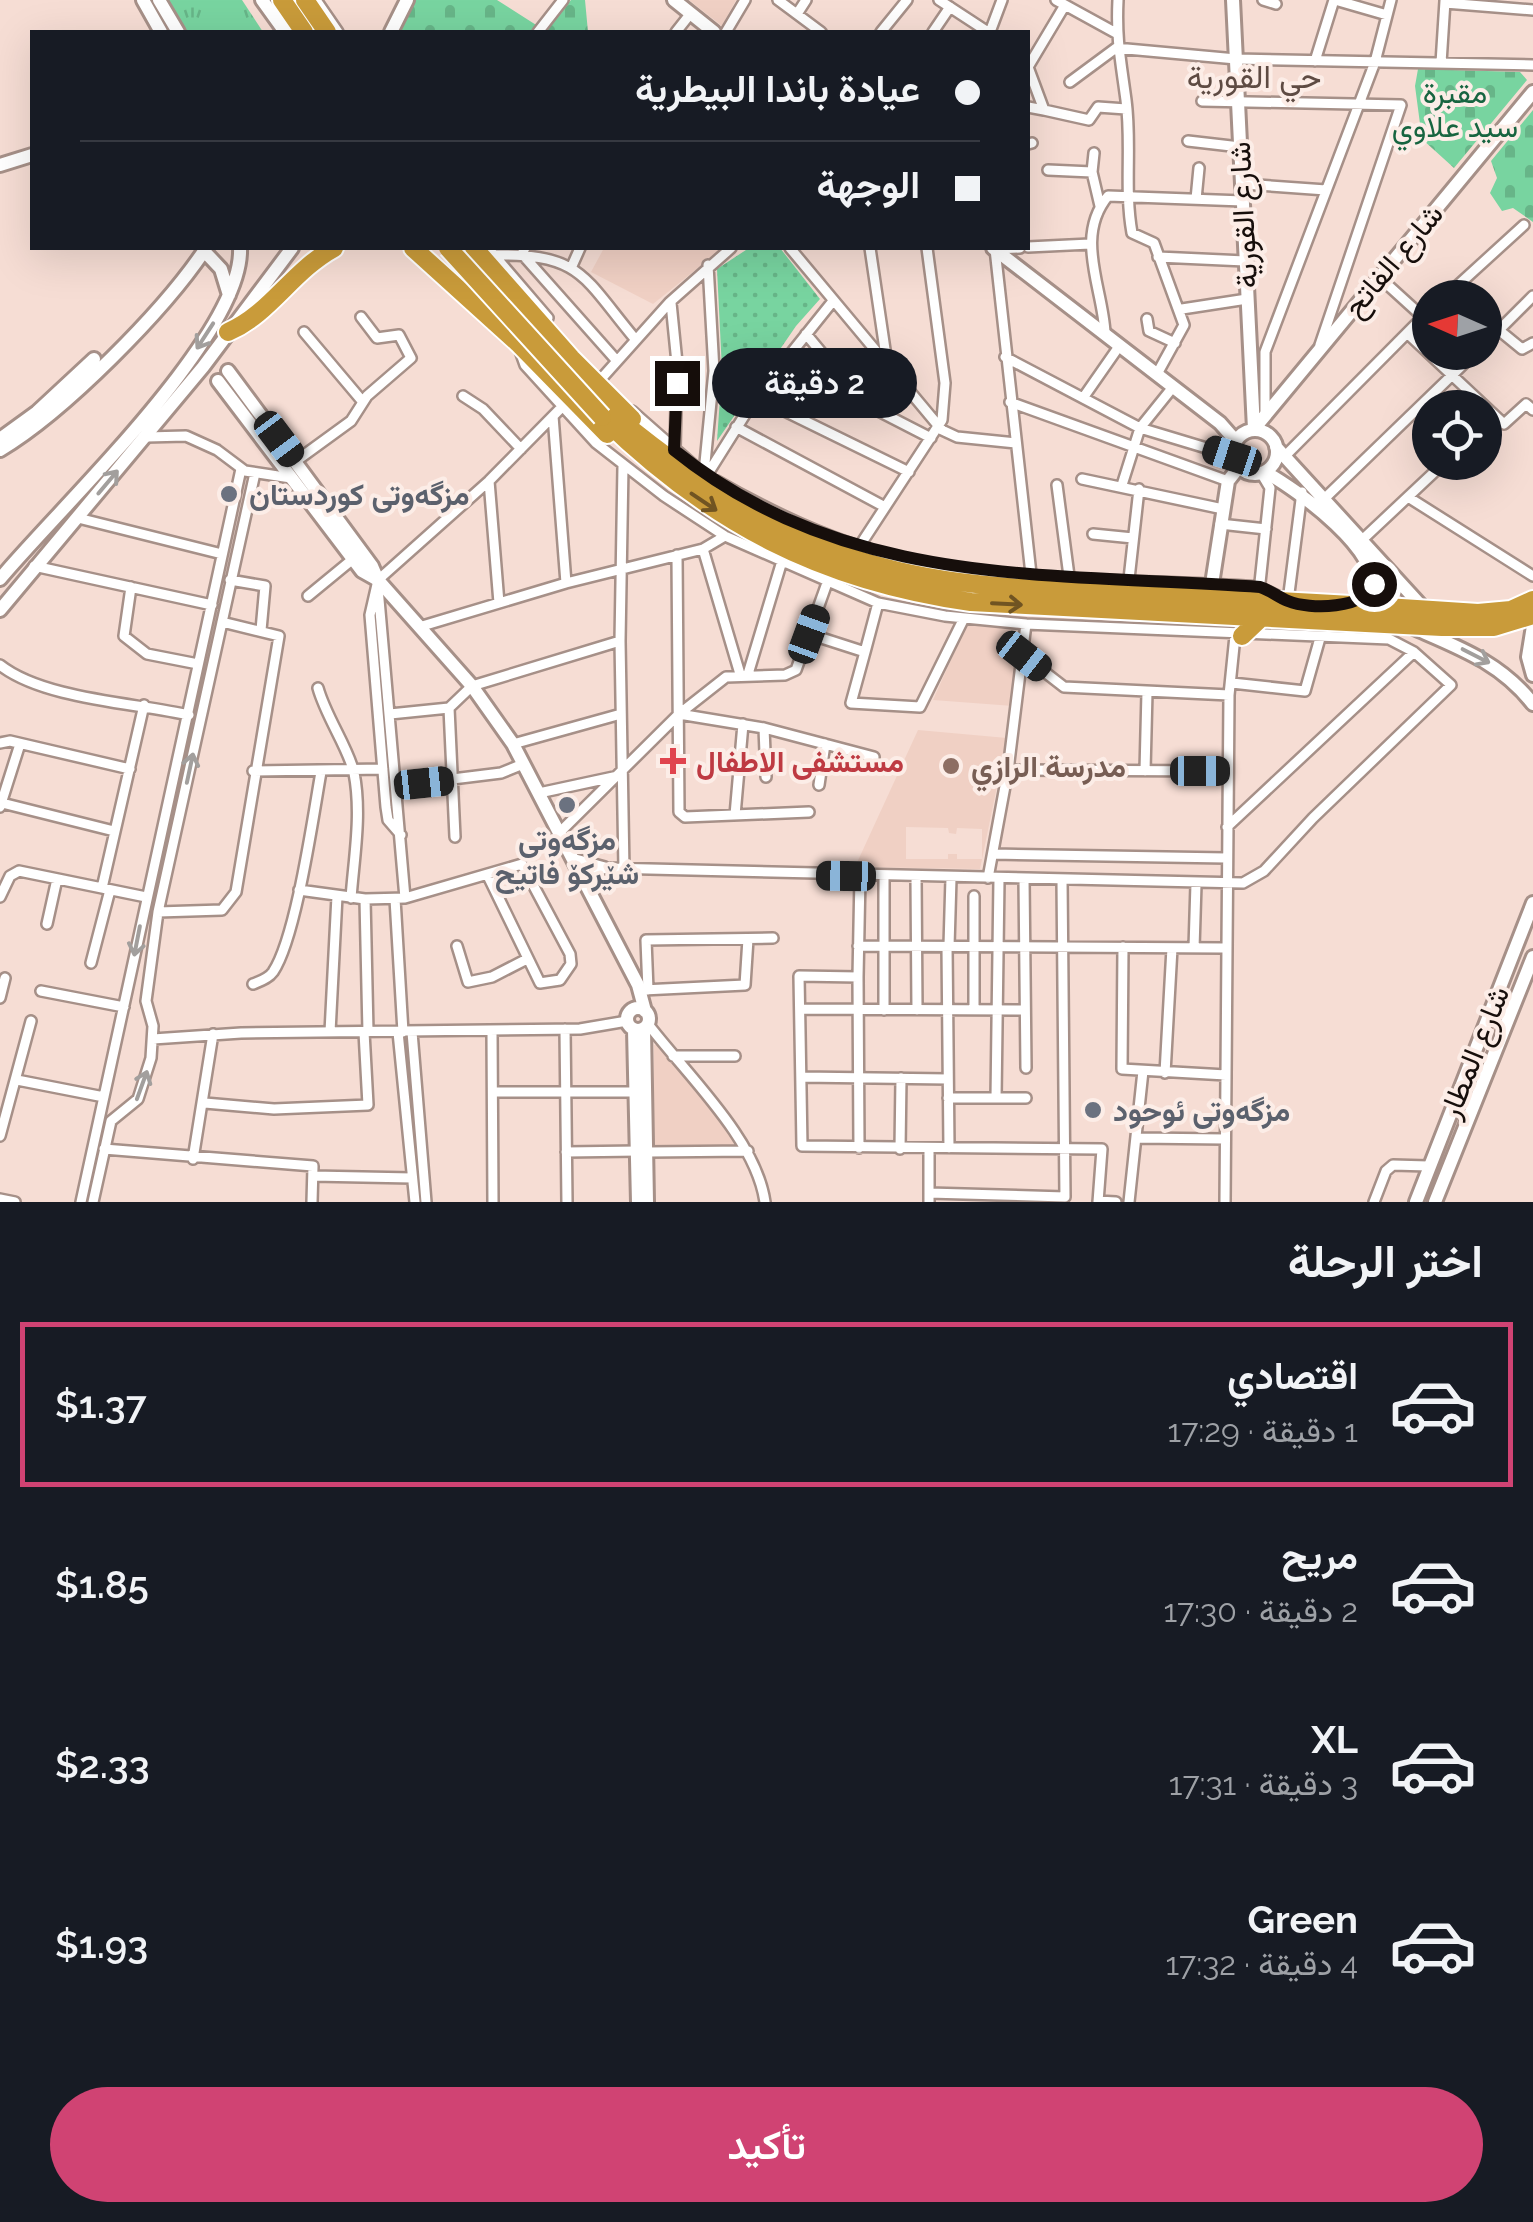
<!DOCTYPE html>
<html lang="ar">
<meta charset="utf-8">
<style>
:root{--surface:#171b24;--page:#20242c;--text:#f1f3f6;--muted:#9ea1a6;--line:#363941;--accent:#d04373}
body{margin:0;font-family:Raleway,Vazirmatn,sans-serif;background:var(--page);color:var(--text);direction:rtl;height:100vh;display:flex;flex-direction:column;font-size:38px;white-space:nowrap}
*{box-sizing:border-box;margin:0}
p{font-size:32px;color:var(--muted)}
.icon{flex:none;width:55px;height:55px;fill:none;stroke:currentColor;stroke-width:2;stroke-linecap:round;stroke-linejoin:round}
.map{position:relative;height:1202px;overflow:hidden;direction:ltr}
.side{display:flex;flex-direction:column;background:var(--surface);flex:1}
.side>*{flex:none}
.top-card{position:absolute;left:30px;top:30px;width:1000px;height:220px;border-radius:0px;box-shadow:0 10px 40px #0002;direction:rtl;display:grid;align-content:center;height:220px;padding:0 50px;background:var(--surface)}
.needle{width:65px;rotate:273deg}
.tools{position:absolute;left:1412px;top:280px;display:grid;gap:20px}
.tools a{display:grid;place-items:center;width:90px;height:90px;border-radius:50%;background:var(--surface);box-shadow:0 10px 40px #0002;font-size:50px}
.end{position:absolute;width:45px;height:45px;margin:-22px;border:12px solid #160e0b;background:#fff;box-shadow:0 0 0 5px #fff}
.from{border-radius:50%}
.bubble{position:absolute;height:70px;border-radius:35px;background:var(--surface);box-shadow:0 10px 40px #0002;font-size:32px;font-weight:600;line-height:70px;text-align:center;direction:rtl}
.car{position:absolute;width:30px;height:60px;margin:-30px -15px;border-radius:12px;box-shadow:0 0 8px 2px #0007;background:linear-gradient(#222 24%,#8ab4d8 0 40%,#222 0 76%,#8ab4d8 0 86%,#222 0)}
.top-card b{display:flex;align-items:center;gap:35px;height:95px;font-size:38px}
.top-card b+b{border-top:2px solid var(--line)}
.top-card i{width:25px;height:25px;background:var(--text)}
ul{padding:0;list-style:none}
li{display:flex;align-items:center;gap:30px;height:165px;margin:0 20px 15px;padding:0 30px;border:5px solid transparent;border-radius:0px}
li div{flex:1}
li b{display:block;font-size:38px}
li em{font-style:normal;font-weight:600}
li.current{border-color:var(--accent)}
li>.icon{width:90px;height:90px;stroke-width:1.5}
h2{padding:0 50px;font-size:45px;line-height:120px}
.action{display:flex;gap:20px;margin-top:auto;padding:20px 50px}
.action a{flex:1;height:115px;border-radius:60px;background:var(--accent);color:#fff;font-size:40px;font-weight:600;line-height:115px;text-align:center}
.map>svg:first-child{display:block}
.built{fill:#f0d0c4;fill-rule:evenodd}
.grass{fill:url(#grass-tufts)}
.cemetery{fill:url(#cemetery-stones)}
.park{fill:url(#park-dots)}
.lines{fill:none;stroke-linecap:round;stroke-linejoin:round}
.street-casing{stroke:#a69088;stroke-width:14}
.secondary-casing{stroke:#a69088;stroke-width:18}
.highway-casing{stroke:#fff;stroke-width:22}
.street{stroke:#fff;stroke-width:9}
.secondary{stroke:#fff;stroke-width:12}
.highway{stroke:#c99b3a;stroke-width:18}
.highway-bridge-casing{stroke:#fff;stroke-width:22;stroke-linecap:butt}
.highway-bridge{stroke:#c99b3a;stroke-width:18}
.oneway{stroke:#a29f9d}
.oneway2{stroke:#705422}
.route{stroke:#160e0b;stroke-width:12}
.worship-dot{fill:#6b7280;stroke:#fcede7;stroke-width:4}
.health-dot{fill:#e0444e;stroke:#fcede7;stroke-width:4}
.education-dot{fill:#8d6e63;stroke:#fcede7;stroke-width:4}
.labels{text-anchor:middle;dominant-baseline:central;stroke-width:8;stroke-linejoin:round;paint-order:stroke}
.park-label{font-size:30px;fill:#176540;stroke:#fcede7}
.street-label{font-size:30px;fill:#160e0b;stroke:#fcede7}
.worship-label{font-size:30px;font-weight:bold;fill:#5b616d;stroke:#fcede7;text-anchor:start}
.health-label{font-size:30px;font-weight:bold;fill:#be3a42;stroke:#fcede7;text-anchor:start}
.education-label{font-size:30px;font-weight:bold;fill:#785e54;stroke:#fcede7;text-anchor:start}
.neighbourhood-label{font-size:32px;fill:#5e4b43;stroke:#fcede7}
</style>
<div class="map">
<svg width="1533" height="1202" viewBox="0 0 1533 1202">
<defs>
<pattern id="grass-tufts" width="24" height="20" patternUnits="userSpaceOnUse" patternTransform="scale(2.5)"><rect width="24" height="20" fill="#78d4a0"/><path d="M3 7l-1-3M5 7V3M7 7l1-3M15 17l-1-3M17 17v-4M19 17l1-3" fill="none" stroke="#67b588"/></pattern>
<pattern id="cemetery-stones" width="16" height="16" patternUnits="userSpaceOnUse" patternTransform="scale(2.5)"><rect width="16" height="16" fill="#78d4a0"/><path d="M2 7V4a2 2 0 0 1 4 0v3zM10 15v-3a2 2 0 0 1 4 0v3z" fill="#67b588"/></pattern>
<pattern id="park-dots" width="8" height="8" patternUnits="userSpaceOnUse" patternTransform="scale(2.5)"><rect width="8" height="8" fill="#78d4a0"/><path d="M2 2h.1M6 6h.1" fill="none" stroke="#67b588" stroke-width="1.8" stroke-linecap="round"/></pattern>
</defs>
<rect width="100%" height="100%" fill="#f6ddd4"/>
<!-- built -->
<path class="built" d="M689 0H736L722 26Z
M604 248H723L653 304 591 272Z
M967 624 1022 629 1013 706 933 700Z
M918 730 1007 738 980 869 855 867ZM906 827 948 828 949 833 956 834 957 828 982 829V859H957V854H948V859H906Z
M654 1045H658L737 1143 734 1148 654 1147Z"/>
<!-- grass -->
<path class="grass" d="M168 0H242L263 32H186Z"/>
<!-- cemetery -->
<path class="cemetery" d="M413 0H497L544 30 571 0H585L588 32H400Z
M1418 69 1520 72 1527 80 1454 168 1422 139 1415 86Z
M1533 110V222L1513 208 1502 211 1490 193 1497 178 1491 161Z"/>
<!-- park -->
<path class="park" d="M749 248H780L820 299 796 326 717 441 722 370 717 269Z"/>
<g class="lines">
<defs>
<path id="street" d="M316 0 338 32
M778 0 821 32
M939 0 988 32
M1056 0 1116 33
M1118 0C1116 40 1121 62 1126 100 1132 145 1124 188 1132 233L1154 243 1184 325 1157 374
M1263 0 1276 4
M1335 0 1387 15
M1445 3 1533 10
M797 14 806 0
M538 32 563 0
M676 32 691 13
M726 32 745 0
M881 32 907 0
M933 32 950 7
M990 32 1002 0
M1315 61 1334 0
M1441 63 1445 1
M1028 67 1065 5
M1028 67 1044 110 1028 107
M1070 82 1116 48 1236 59 1533 65
M1202 101 1401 105 1320 345
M1044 110 1089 120 1098 107 1126 109
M1188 141 1240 147
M1028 144 1032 143
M1094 153 1092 172 1100 206
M1048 170 1092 172
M1244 184 1326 190
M1196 199 1199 168
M1028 247 1090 244
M488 248 548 318
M525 248 522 254 617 361
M790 248 942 430 957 437 1016 443
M870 248 887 363
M1020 248 995 249 1031 574
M494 255C583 254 583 277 636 340
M1158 257 1245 261
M572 266 580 248
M1379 277 1423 317
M1444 298 1524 225
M671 303 677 363 675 449
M1182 309 1247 299
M1147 319 1149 331 1175 343
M1500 331 1522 349 1533 343
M304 332 363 402
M1105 333C1103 288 1074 237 1108 196L1243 201
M1407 333 1504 424 1526 404 1533 410
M806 334 856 394
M1485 344 1533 296
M519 348 525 365 596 443 664 496 725 536 878 603 945 616 1026 624 1008 770 988 878
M1005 357 1140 428 1233 456
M783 362 931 438
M601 379 670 302 731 248
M463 396 483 409 521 449
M756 397 909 472
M1083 398 1120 345
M1010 402 1228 481
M632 411 699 470
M1265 415V352L1375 62 1391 0
M553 416 566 583
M736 427 885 507
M146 437 186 436 217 450 245 471 291 478
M1285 456 1430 310
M296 461 351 421 367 396 411 358 399 335 377 338 361 317
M623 466 620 641 624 870
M704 473 714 371 708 265
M707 475 756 397 833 301
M1082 479 1223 509
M489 481 499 603
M717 481C781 518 849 549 922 563 1032 584 1149 579 1259 587L1288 601 1302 492
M1057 485 1069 576
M1122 485 1140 428 1173 387
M1408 497 1533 576
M1324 499 1476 352
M78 518 222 554
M1220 524 1266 529
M1093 534 1133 538
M1362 540 1445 462
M859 547 942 420 945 383 927 248
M703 549 740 674
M677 555 679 812 685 817 809 812
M34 566 212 605
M1129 579 1139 489
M230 580 265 586 261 630
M131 587 124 636 147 654 198 664
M378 588 405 898
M1259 592 1270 488 1261 473
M308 596 353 559
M419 627 566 583 703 549 725 536
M809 634 865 652 851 703 920 707 964 618
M865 652 878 603
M1024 656 1064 687 1229 695 1235 636
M0 665C43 699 135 703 189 715
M748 674 782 561
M1232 683 1305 691 1320 638
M318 688C326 717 349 749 354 773 362 814 354 857 351 898
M449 708 455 837
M390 714 449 708 472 686 620 641
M679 714 764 728 874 757
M764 728 766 777
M0 743 10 741 130 769
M513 744 621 714
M1008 770 1227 771
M253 771 383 769
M1145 771 1147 692
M819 785 825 744
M396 786 501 773 523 764
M539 793 618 776
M2 803 114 831
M0 807 20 744
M735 815 743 724
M1227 827 1414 652
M560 832 679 714 726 677 785 675 796 670 827 583
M401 835 388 820 386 807 370 615 378 580 489 481 560 409
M993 854 1226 858
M572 858 605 867
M580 873 608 868 1243 883 1264 871 1313 818 1451 685 1414 652 1389 639 1026 624
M860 876 858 977 799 976 802 1146 1102 1149 1098 1202
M916 877 917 1010
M1024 879 1026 1068
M102 888 144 705
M299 890 365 899 405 898 522 864 570 954 571 964 560 980 540 983 488 876
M974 896V1010
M0 897 10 876 19 871 146 897
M365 899 368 1032
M395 899 403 1032
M158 912 222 910 236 892 279 636 222 622
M47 924 57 879
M457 946 468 982 492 977 527 959
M858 946 1224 948
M947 946 949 1148
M949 946 951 878
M1123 947 1122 1069 1226 1075
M1194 948 1196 884
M91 963 110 890
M858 977 859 1148
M253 984C260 981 268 979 273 972 296 938 313 817 321 772
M643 990 745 985 748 939
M648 990 646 940 773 938
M41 991 124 1007
M0 998 5 978
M800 1009 1025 1010
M884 1010V877
M648 1024C687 1075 756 1139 765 1202
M565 1029 567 1202
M492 1031 493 1202
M330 1032 337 896
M398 1032 415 1202
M412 1032 426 1202
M153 1039 241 1033 580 1029 627 1021
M673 1056H735
M1165 1073 1172 948
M801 1077 948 1079
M17 1080 104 1097
M493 1092H637
M948 1098H996L999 879
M996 1098H1026
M205 1103 274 1109 368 1105 364 1032
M0 1136 31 1021
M1137 1138 1225 1139
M929 1148V1202
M104 1149 313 1166 312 1202
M900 1149 901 1078
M566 1152 638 1151
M648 1152 748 1151
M193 1159 213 1034
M313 1176 412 1178
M929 1193 1065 1197 1062 880
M0 1199 15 1202
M1098 1201 1116 1202
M81 1202 241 469
M93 1202 111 1121 138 1099 151 1058 153 1026 146 1001 158 912 255 473
M1129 1202 1143 1071
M1225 1202 1229 695
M1374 1202 1386 1171 1393 1165 1428 1166"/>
<path id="secondary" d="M143 0 161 32
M159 0 178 32
M262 0 285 32
M674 0 714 32
M1233 0 1254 429
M391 32 407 0
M0 165 32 155
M993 248 1220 423 1235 440
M204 251 221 269 229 295
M228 371 372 566 378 580 472 686 513 744 638 985 645 1011
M218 381 362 571 378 580
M1254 429 1533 92
M1233 452a22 22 0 1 1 44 0a22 22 0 1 1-44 0Z
M0 439 37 412 94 359
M1276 447 1425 610
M0 450C64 412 165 310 206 248
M1265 472C1295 488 1387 554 1371 593L1353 604
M0 579C58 509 244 335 240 248
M1212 584 1228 481 1239 467
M0 610 203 367 292 248
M1533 626 1528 657 1533 675
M1414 628C1460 648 1501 663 1533 704
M627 1019a11 11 0 1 1 22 0a11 11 0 1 1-22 0Z
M644 1029 647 1202
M634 1030 638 1202
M1416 1202 1533 903
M1435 1202 1533 957"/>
<path id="highway" d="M282 0 304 32
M305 0 327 32
M413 248 518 343 607 434
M474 248 571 358 632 419
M228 332C270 314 292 271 334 248
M615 416C686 475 768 530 856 559 946 589 1042 589 1135 594 1250 599 1364 605 1478 613L1511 610 1533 600
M602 417C710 523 821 581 971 602L1442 627H1494L1533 615
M1242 636 1262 617"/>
</defs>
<!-- street casing -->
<use href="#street" class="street-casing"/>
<!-- secondary casing -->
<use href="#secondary" class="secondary-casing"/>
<!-- highway casing -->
<use href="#highway" class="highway-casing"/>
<!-- street -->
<use href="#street" class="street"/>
<!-- secondary -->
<use href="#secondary" class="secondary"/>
<!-- highway -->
<use href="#highway" class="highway"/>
<defs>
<path id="highway-bridge" d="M448 248 602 417"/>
</defs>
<!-- highway-bridge casing -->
<use href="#highway-bridge" class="highway-bridge-casing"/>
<!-- highway-bridge -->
<use href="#highway-bridge" class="highway-bridge"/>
</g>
<!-- one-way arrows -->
<defs><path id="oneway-shaft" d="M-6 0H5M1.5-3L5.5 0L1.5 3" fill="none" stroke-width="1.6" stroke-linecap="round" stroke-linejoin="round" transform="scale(2.5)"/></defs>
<g class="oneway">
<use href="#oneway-shaft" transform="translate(205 336) rotate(123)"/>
<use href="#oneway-shaft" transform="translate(108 482) rotate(-50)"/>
<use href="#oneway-shaft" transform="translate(1476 656) rotate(27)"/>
<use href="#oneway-shaft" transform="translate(190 768) rotate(-78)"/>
<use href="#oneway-shaft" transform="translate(137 941) rotate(101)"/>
<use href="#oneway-shaft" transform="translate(142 1085) rotate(-70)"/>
</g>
<g class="oneway2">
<use href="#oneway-shaft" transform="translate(704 502) rotate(34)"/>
<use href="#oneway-shaft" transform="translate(1007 604) rotate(3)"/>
</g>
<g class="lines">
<!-- route -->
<path class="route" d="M677 383 674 450C848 590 1051 572 1260 587 1270 590 1278 597 1288 601 1310 610 1365 609 1374 584"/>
</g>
<!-- markers -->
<g class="worship-dot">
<circle cx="229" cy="494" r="10"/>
<circle cx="567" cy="805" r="10"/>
<circle cx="1093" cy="1110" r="10"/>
</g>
<path class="health-dot" d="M668 746h10v10h10v10h-10v10h-10v-10h-10v-10h10z"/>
<circle class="education-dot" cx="951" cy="766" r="10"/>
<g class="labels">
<!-- park labels -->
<g class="park-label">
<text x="1455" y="92">مقبرة<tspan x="1455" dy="34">سيد علاوي</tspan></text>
</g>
<!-- street labels -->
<g class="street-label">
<text transform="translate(1243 215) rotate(-93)">شارع القورية</text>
<text transform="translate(1393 260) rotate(-50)">شارع الفاتح</text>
<text transform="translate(1474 1052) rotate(-68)">شارع المطار</text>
</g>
<!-- worship labels -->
<g class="worship-label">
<text x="249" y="494">مزگەوتی کوردستان</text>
<text x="567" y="839" text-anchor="middle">مزگەوتی<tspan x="567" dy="34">شێرکۆ فاتیح</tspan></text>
<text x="1113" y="1110">مزگەوتی ئوحود</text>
</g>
<!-- health labels -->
<g class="health-label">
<text x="696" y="761">مستشفى الاطفال</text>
</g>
<!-- education labels -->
<g class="education-label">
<text x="971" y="766">مدرسة الرازي</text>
</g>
<!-- neighbourhood labels -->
<g class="neighbourhood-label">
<text x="1254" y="76">حي القورية</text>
</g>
</g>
</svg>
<div class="tools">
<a><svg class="needle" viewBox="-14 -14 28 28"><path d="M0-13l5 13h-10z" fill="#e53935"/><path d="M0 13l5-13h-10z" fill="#9ea1a6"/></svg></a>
<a><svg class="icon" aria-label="locate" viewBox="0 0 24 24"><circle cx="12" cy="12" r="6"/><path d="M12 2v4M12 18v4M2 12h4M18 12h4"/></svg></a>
</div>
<i class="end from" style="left:1374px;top:584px"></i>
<i class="end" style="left:677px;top:383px"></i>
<div class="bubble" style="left:712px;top:348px;width:205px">2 دقيقة</div>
<i class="car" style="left:279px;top:439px;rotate:143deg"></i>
<i class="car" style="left:1232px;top:456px;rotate:288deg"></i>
<i class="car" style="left:809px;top:634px;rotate:20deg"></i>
<i class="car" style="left:1024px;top:656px;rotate:128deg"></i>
<i class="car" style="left:1200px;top:771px;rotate:90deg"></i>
<i class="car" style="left:424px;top:783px;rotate:84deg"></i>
<i class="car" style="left:846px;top:876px;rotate:271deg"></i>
<div class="top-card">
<b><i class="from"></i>عيادة باندا البيطرية</b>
<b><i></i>الوجهة</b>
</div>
</div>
<section class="side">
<h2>اختر الرحلة</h2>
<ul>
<li class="current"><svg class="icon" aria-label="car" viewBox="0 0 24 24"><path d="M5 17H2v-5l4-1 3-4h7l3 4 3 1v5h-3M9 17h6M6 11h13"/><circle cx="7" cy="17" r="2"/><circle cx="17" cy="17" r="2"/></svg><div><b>اقتصادي</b><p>1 دقيقة · 17:29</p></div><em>$1.37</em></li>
<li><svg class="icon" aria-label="car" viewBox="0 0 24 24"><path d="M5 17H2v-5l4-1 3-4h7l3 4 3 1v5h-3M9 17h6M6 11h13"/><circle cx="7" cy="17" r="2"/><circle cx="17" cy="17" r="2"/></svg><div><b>مريح</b><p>2 دقيقة · 17:30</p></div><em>$1.85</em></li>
<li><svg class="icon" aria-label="car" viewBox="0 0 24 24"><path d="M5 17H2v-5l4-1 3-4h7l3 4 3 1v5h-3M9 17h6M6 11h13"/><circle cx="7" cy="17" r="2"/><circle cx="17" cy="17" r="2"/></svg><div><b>XL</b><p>3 دقيقة · 17:31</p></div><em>$2.33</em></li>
<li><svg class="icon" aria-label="car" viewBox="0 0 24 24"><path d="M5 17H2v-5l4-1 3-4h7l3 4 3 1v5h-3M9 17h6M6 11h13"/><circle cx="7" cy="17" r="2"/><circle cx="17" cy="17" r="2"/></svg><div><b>Green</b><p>4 دقيقة · 17:32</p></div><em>$1.93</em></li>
</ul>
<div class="action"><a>تأكيد</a></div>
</section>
